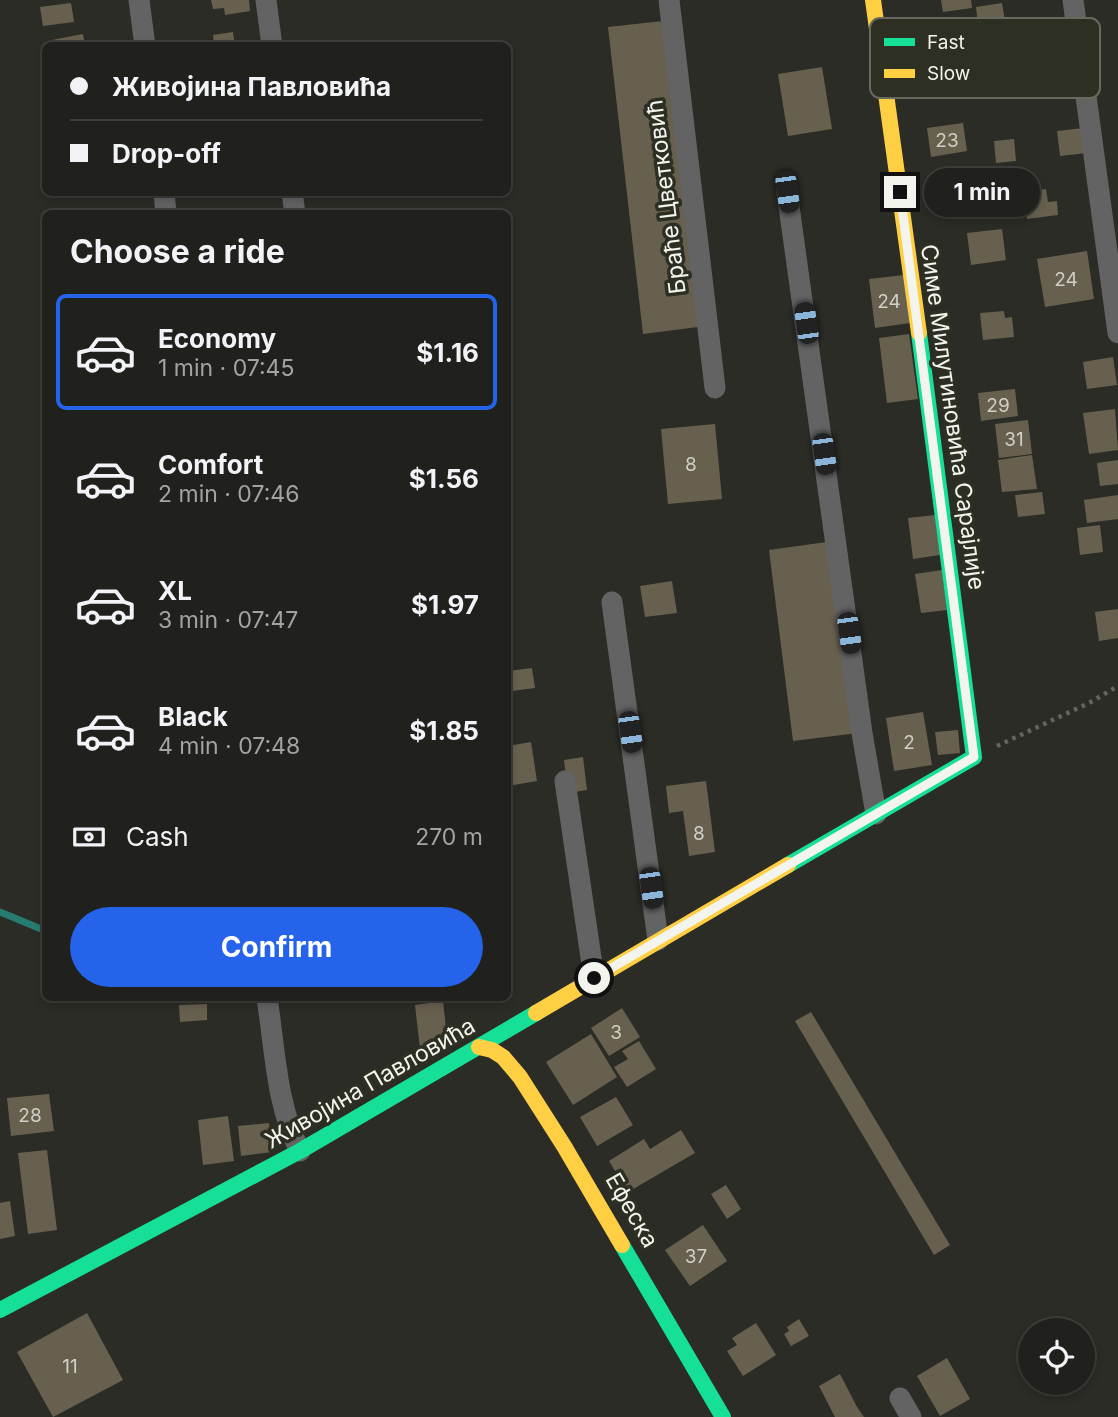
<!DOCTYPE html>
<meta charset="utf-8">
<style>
:root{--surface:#20211c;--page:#282925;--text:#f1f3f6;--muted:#a2a3a3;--line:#3d3e3b;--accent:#2563eb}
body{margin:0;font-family:Inter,sans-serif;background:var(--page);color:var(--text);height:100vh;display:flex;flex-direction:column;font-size:26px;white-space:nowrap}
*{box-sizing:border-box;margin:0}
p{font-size:23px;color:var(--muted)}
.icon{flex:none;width:38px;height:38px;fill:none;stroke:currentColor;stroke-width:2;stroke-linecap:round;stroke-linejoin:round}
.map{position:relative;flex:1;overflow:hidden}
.drawer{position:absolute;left:42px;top:210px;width:469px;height:791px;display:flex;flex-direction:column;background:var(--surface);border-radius:10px;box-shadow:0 4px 10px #0003,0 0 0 2px var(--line)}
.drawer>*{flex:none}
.banner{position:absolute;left:42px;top:42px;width:469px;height:154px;border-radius:10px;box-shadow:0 4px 10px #0003,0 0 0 2px var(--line);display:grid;align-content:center;height:154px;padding:0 28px;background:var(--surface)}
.tools{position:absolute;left:1018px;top:1318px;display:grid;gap:14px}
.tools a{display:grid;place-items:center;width:77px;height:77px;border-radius:50%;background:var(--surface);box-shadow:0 4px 10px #0003,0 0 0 2px var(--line);font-size:35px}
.end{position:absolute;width:32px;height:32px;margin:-16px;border:9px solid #f3f4ed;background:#111;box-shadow:0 0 0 4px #111}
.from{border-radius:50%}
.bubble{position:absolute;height:49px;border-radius:24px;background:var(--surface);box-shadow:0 4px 10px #0003,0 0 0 2px var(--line);font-size:23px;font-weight:700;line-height:49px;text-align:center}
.car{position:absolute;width:21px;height:42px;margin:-21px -10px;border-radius:9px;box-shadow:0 0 5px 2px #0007;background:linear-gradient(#222 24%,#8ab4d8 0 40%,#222 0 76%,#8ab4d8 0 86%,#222 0)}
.banner b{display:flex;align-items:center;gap:24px;height:66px;font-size:26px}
.banner b+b{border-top:2px solid var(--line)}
.banner i{width:18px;height:18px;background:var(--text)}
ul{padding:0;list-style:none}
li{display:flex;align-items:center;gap:21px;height:116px;margin:0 14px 10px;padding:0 14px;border:4px solid transparent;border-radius:10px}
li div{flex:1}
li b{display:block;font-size:26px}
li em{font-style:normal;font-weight:700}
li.active{border-color:var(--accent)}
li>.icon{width:63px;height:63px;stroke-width:1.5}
h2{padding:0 28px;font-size:32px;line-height:84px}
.pay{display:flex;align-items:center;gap:18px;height:77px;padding:0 28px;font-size:26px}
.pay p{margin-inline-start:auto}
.action{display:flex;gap:14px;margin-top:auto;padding:14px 28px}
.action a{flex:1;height:80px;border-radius:42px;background:var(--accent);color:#fff;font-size:28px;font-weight:700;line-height:80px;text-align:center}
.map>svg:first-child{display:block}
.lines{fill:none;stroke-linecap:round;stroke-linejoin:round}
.stream{stroke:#267c71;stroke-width:7}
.building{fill:#68604f}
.path{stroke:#646562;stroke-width:4.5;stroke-dasharray:3.5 5;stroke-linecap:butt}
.street{stroke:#626362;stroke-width:21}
.fast{stroke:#16e098;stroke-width:16}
.slow{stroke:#ffcf43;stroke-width:16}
.route{stroke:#f3f4ed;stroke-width:9}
.labels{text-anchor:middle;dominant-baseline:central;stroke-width:7;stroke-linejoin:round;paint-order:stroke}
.number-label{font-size:19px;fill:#d0cfc6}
.street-label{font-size:23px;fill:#f3f4ed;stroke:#2d2f23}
.key{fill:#2d2f23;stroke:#686a60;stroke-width:2}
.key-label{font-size:19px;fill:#f3f4ed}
</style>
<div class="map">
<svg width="1118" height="1417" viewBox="0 0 1118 1417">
<rect width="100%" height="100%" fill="#2b2c26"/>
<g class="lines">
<!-- stream -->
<path class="stream" d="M0 912 46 931"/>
</g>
<!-- building -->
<path class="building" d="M211 0H249L250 11 225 15 224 8 213 9Z
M941 0H971L972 8 943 12Z
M71 3 74 22 43 26 40 7Z
M1002 3 1005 21 978 24 976 7Z
M663 21 698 327 643 334 608 27Z
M233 32 235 46H214L213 35Z
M83 34 85 46H53L52 40Z
M822 67 832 129 788 136 778 74Z
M963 123 967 151 931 157 927 128Z
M1084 128 1087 153 1060 156 1057 131Z
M1014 139 1016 161 996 163 994 141Z
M1046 189 1048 202 1057 201 1058 215 1027 219 1024 192Z
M1002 229 1006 260 971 265 967 233Z
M1087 251 1094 299 1045 307 1037 259Z
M904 275 910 323 875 328 869 279Z
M1004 311 1005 318 1012 317 1014 337 983 340 980 313Z
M909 334 918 399 887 403 879 338Z
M1113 357 1117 385 1087 389 1083 362Z
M1015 389 1018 416 981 421 978 393Z
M1115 409 1118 450 1089 454 1083 413Z
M1028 420 1032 454 999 458 995 424Z
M715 424 722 499 668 504 661 429Z
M1032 455 1037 489 1002 492 998 460Z
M1118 460V484L1100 486 1097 463Z
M1042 492 1045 514 1018 517 1015 495Z
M1118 495V519L1087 523 1084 500Z
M935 515 940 555 913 559 908 518Z
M1100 525 1103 552 1080 555 1077 528Z
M834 541 858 733 793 741 769 550Z
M942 570 947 610 921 613 915 574Z
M672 581 677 613 645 617 640 586Z
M1118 609V638L1099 641 1095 612Z
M532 668 535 688 512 691 511 683 508 684V671Z
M923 712 932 765 894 771 886 718Z
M958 730 960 753 938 755 935 732Z
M531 742 537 781 508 786V746Z
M583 757 587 790 568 793 564 760Z
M706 781 715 852 689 856 683 811 669 813 666 786Z
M443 1001 448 1046 420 1049 415 1005Z
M207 1004V1020L180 1022 179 1005Z
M622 1008 640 1037 609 1056 591 1028Z
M811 1012 950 1245 934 1255 795 1021Z
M591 1034 617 1077 573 1105 546 1062Z
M639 1041 656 1069 627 1087 614 1067 628 1059 622 1051Z
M49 1094 54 1131 11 1136 7 1098Z
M616 1097 633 1125 597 1146 580 1117Z
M228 1116 234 1161 203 1165 198 1120Z
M269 1123 272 1152 241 1156 238 1126Z
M681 1130 695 1153 628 1192 609 1161 644 1139 650 1149Z
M47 1150 57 1230 28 1234 18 1153Z
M726 1185 741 1209 727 1219 711 1194Z
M10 1201 15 1236 0 1239V1203Z
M703 1225 727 1261 690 1286 665 1250Z
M87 1313 123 1380 53 1417 17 1352Z
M799 1319 809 1336 791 1346 784 1334 789 1331 787 1327Z
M756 1323 776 1355 743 1376 727 1351 737 1345 732 1338Z
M947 1358 970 1399 940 1416 917 1376Z
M840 1374 857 1407 864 1417H835L819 1386Z"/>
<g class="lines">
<!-- path -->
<path class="path" d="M997 746 1089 703 1118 686"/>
<!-- street -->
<path class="street" d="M139 0 145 46
M266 0 272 46
M669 0 715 388
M1073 0 1118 333
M164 192 166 214
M292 192 295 214
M787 192 862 733 876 814
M612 602 658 940
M565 781 594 978
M267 998C275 1048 276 1105 300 1151
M900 1398 911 1417"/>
<!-- fast -->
<path class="fast" d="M788 865 974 757 919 333
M622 1245 723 1417
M0 1310 300 1151 536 1013"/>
<!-- slow -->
<path class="slow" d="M873 0 919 333
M536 1013 788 865
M479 1047 492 1050 503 1057 520 1077 564 1146 622 1245"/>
</g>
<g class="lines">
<!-- route -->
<path class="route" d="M594 978 974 757 900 192"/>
</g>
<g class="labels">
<!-- number labels -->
<g class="number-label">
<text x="947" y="140">23</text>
<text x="1066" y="279">24</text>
<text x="889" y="301">24</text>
<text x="998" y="405">29</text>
<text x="1014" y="439">31</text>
<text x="691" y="464">8</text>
<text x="909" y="742">2</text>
<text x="699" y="833">8</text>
<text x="616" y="1032">3</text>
<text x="30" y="1115">28</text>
<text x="696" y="1256">37</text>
<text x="70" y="1366">11</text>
</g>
<!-- street labels -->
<g class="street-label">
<text transform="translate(666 197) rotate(-97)">Браће Цветковић</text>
<text transform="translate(953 417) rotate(82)">Симе Милутиновића Сарајлије</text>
<text transform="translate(370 1083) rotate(-30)">Живојина Павловића</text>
<text transform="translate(632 1210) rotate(60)">Ефеска</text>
</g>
</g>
<!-- legend -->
<rect x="870" y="18" width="230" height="80" rx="10" class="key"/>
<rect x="884" y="38" width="31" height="8" fill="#16e098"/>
<rect x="884" y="69" width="31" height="9" fill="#ffcf43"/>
<g class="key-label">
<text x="927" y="49">Fast</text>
<text x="927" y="80">Slow</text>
</g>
</svg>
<div class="tools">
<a><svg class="icon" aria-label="locate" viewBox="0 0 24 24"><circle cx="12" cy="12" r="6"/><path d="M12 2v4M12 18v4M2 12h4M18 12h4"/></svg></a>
</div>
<i class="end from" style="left:594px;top:978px"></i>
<i class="end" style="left:900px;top:192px"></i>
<div class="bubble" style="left:924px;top:168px;width:116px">1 min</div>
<i class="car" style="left:787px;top:192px;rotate:172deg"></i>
<i class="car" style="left:806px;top:323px;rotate:352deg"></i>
<i class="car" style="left:824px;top:454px;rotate:172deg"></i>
<i class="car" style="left:849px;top:633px;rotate:172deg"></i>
<i class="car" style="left:630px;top:732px;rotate:172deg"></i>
<i class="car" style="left:651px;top:888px;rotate:172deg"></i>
<div class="banner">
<b><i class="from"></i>Живојина Павловића</b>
<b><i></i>Drop-off</b>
</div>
<section class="drawer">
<h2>Choose a ride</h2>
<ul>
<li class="active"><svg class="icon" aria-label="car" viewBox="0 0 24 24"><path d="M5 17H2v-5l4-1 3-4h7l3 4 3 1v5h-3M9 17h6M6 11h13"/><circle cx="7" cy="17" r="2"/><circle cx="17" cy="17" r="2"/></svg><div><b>Economy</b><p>1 min · 07:45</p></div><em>$1.16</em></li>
<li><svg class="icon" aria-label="car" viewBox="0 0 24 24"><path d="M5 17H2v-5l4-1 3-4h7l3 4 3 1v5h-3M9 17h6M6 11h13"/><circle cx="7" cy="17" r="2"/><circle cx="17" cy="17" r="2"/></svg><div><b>Comfort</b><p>2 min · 07:46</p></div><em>$1.56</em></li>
<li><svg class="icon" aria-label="car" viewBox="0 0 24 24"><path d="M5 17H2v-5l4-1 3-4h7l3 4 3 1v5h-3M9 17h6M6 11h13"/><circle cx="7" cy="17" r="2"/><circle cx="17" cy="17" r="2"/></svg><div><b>XL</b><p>3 min · 07:47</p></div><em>$1.97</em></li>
<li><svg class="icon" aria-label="car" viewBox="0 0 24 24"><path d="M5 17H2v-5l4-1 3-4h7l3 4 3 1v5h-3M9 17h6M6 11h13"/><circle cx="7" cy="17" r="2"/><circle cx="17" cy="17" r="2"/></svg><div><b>Black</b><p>4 min · 07:48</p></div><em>$1.85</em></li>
</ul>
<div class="pay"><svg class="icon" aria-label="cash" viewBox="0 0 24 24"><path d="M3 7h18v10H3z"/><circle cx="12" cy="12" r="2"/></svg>Cash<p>270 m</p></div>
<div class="action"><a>Confirm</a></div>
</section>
</div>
